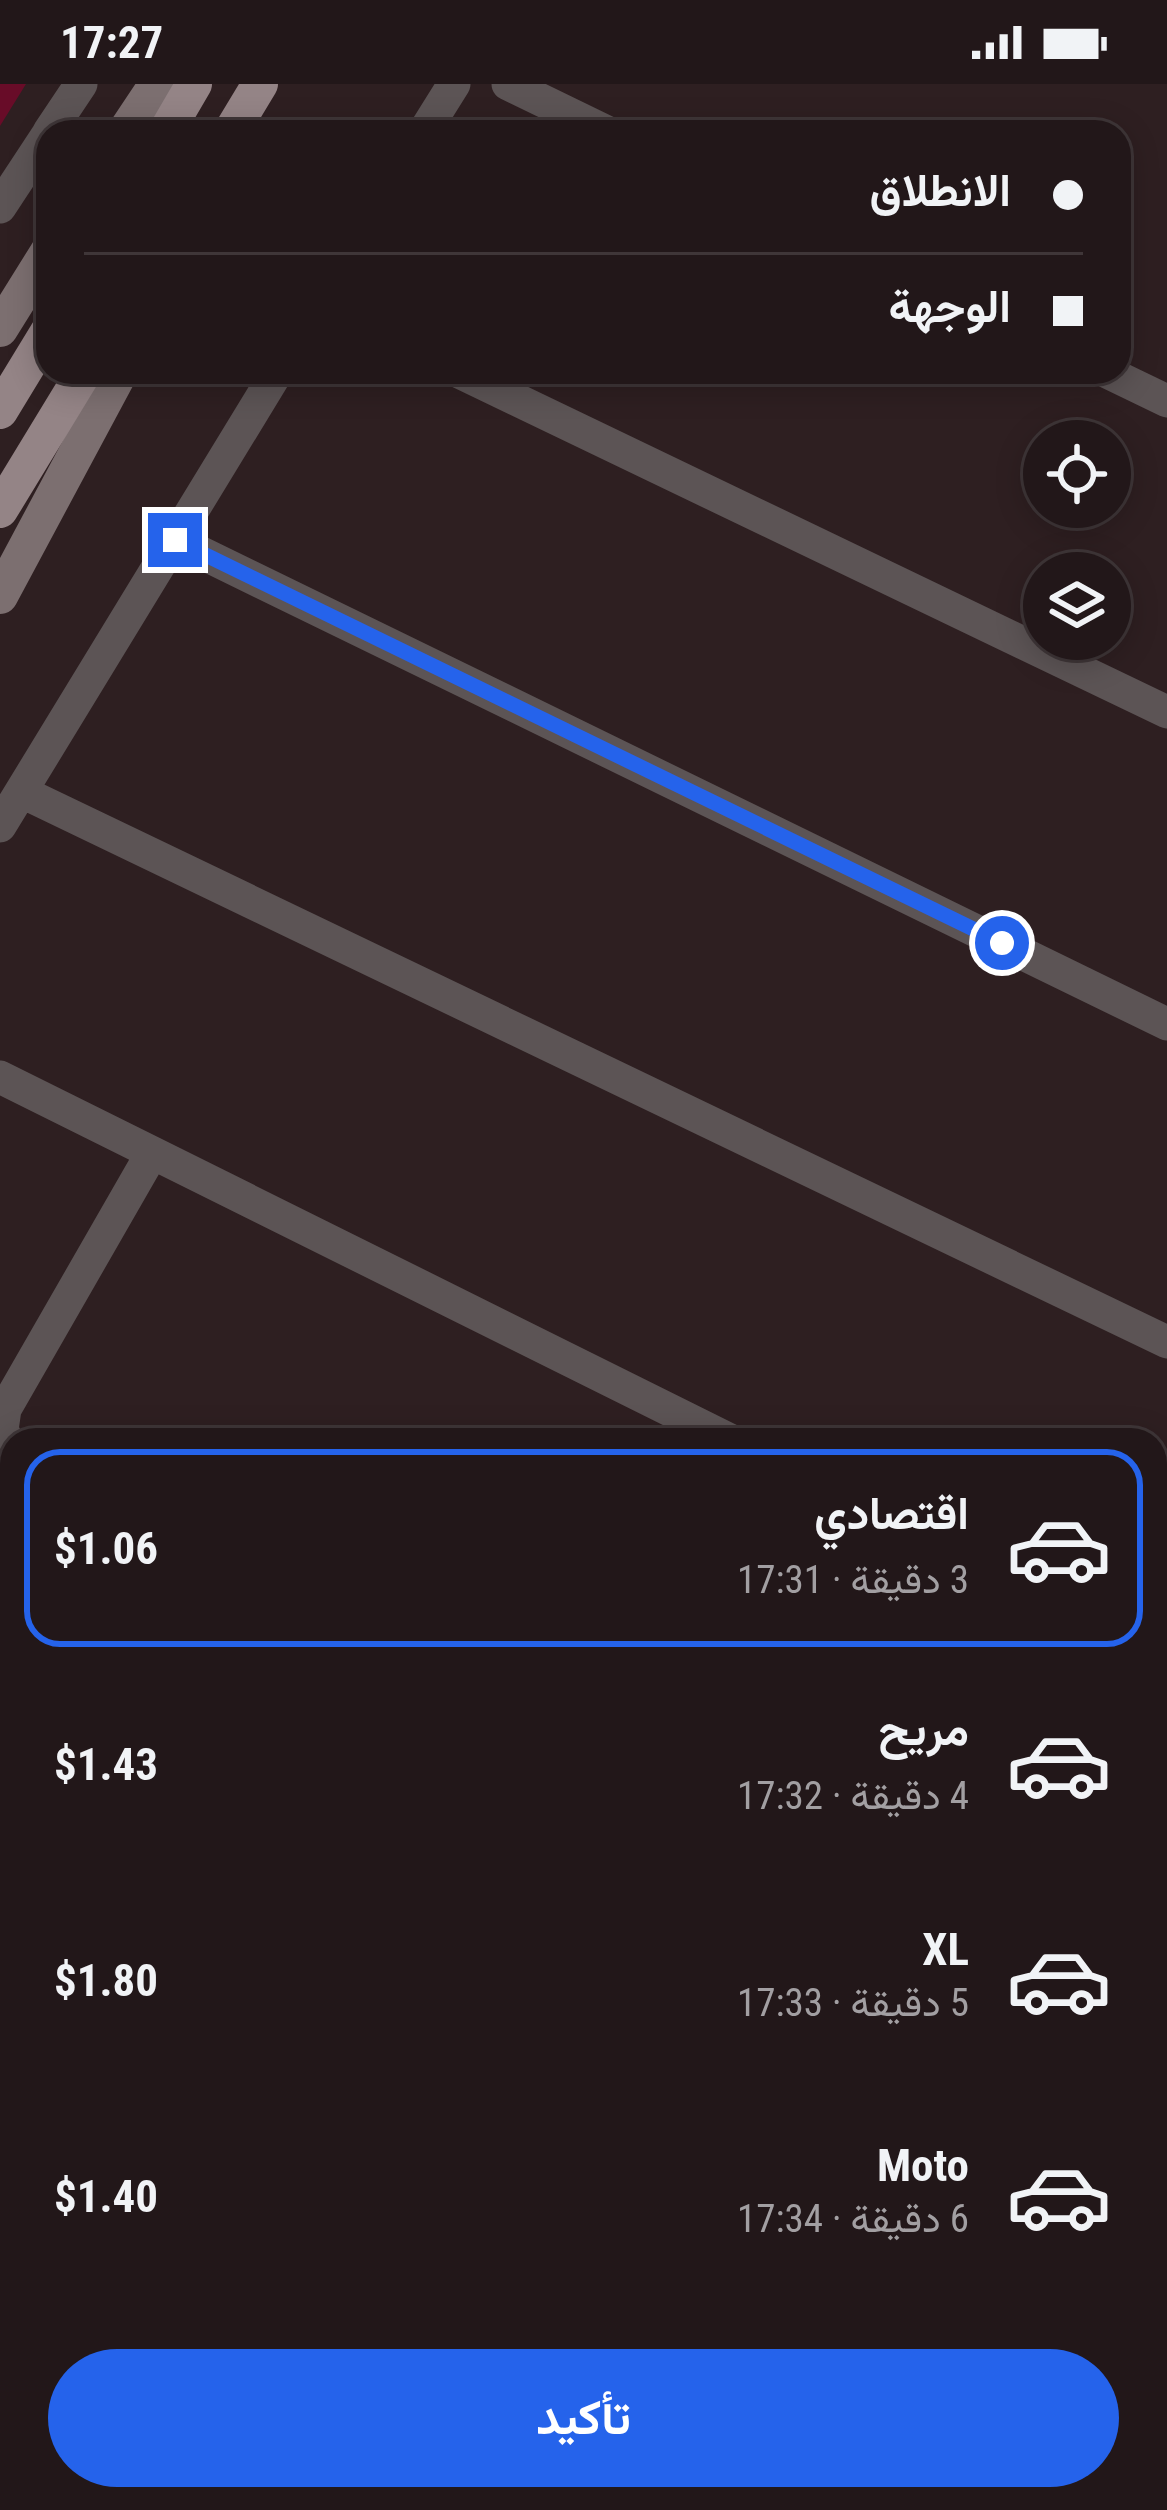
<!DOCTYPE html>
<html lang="ar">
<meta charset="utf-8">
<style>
:root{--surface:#221719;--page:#2a2022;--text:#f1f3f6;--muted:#a29fa2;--line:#3f3638;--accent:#2563eb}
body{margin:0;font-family:"Roboto Condensed",Vazirmatn,sans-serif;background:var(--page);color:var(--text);direction:rtl;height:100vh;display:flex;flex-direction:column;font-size:45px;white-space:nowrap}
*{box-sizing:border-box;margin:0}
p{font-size:39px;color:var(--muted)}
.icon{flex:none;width:66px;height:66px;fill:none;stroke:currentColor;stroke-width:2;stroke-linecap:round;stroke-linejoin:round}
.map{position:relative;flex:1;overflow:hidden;direction:ltr}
.side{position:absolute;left:0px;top:1344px;width:1167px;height:1083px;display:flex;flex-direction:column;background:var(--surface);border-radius:36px 36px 0 0;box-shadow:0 6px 30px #0003,0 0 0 3px var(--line);direction:rtl}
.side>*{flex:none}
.banner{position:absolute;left:36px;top:36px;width:1095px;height:264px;border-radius:36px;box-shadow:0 6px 30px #0003,0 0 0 3px var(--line);direction:rtl;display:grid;align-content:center;height:264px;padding:0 48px;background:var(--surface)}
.tools{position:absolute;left:1023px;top:336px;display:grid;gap:24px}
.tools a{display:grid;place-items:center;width:108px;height:108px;border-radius:50%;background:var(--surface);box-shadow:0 6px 30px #0003,0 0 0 3px var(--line);font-size:60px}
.end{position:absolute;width:54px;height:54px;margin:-27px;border:15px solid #2563eb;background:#fff;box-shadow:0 0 0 6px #fff}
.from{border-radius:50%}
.banner b{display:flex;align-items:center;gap:42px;height:114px;font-size:45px}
.banner b+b{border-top:3px solid var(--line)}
.banner i{width:30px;height:30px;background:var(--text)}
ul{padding:21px 0 0;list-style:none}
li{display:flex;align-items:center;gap:36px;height:198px;margin:0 24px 18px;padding:0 24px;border:6px solid transparent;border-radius:36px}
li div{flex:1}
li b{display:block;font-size:45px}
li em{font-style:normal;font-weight:700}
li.current{border-color:var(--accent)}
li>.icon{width:108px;height:108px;stroke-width:1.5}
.cta{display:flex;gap:24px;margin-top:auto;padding:24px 48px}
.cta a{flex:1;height:138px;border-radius:72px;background:var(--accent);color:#fff;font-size:48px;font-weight:700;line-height:138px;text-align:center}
.status{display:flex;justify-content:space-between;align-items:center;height:84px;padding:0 60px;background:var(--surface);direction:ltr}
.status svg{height:33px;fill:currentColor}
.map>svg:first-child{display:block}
.building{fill:#680c28}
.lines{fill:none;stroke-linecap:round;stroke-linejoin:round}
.lane{stroke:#5c5455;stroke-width:16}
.street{stroke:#5c5455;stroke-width:33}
.secondary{stroke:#7c6f70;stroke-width:36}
.primary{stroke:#948486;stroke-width:36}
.route{stroke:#2563eb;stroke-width:15}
</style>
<div class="status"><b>17:27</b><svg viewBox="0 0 49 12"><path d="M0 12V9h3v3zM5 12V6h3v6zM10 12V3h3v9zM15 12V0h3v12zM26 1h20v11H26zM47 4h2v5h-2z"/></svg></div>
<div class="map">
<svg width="1167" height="2426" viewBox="0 0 1167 2426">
<rect width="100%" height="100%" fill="#2e1f21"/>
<!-- building -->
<path class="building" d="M0 0H26L0 42Z"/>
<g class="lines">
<!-- lane -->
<path class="lane" d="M1155 1739 1167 1740
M0 2155 12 2159
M724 2415 756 2426"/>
<!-- street -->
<path class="street" d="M508 0 607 48
M49 48 81 0
M424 48 454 0
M0 123 48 50
M459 288 1167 628
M1107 288 1167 317
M175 456 1167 940
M22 708 1167 1258
M0 742 277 288
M0 993 730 1356
M12 1366 2 1346 5 1325 152 1069
M1155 1567 1167 1573
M1155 2321 1167 2307
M1066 2426 1075 2415"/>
<!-- secondary -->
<path class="secondary" d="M125 48 157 0
M0 245 48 168
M0 512 120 288
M0 1616 12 1622
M0 1681 12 1687
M1155 2156 1167 2162
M1155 2234 1167 2240"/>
<!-- primary -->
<path class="primary" d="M166 48 194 0
M231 48 260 0
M0 327 48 248
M0 426 84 288"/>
</g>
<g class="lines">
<!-- route -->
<path class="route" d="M175 456 1002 859"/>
</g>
</svg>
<div class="tools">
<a><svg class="icon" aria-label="locate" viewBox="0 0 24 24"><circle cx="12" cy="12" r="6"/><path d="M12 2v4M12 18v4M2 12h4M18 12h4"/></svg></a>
<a><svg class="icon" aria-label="layers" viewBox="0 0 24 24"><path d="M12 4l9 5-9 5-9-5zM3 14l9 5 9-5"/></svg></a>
</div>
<i class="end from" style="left:1002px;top:859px"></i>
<i class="end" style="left:175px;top:456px"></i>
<div class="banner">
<b><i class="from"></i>الانطلاق</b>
<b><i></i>الوجهة</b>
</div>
<section class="side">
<ul>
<li class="current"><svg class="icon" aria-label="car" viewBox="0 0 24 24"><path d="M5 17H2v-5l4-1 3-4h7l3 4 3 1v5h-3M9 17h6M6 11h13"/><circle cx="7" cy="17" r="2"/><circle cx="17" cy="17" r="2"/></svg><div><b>اقتصادي</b><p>3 دقيقة · 17:31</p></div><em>$1.06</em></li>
<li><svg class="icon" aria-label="car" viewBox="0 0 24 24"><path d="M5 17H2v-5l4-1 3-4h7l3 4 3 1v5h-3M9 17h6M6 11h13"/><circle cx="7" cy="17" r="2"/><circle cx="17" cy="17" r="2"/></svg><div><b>مريح</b><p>4 دقيقة · 17:32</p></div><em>$1.43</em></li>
<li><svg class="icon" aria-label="car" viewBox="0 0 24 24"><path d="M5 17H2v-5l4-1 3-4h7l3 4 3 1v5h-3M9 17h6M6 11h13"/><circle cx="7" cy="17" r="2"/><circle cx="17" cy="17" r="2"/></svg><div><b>XL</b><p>5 دقيقة · 17:33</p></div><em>$1.80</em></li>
<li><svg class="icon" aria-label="car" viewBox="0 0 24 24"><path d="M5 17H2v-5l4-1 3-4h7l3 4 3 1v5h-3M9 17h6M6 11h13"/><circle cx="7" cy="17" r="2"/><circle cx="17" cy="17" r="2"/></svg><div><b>Moto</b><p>6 دقيقة · 17:34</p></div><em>$1.40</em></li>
</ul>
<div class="cta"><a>تأكيد</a></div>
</section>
</div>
